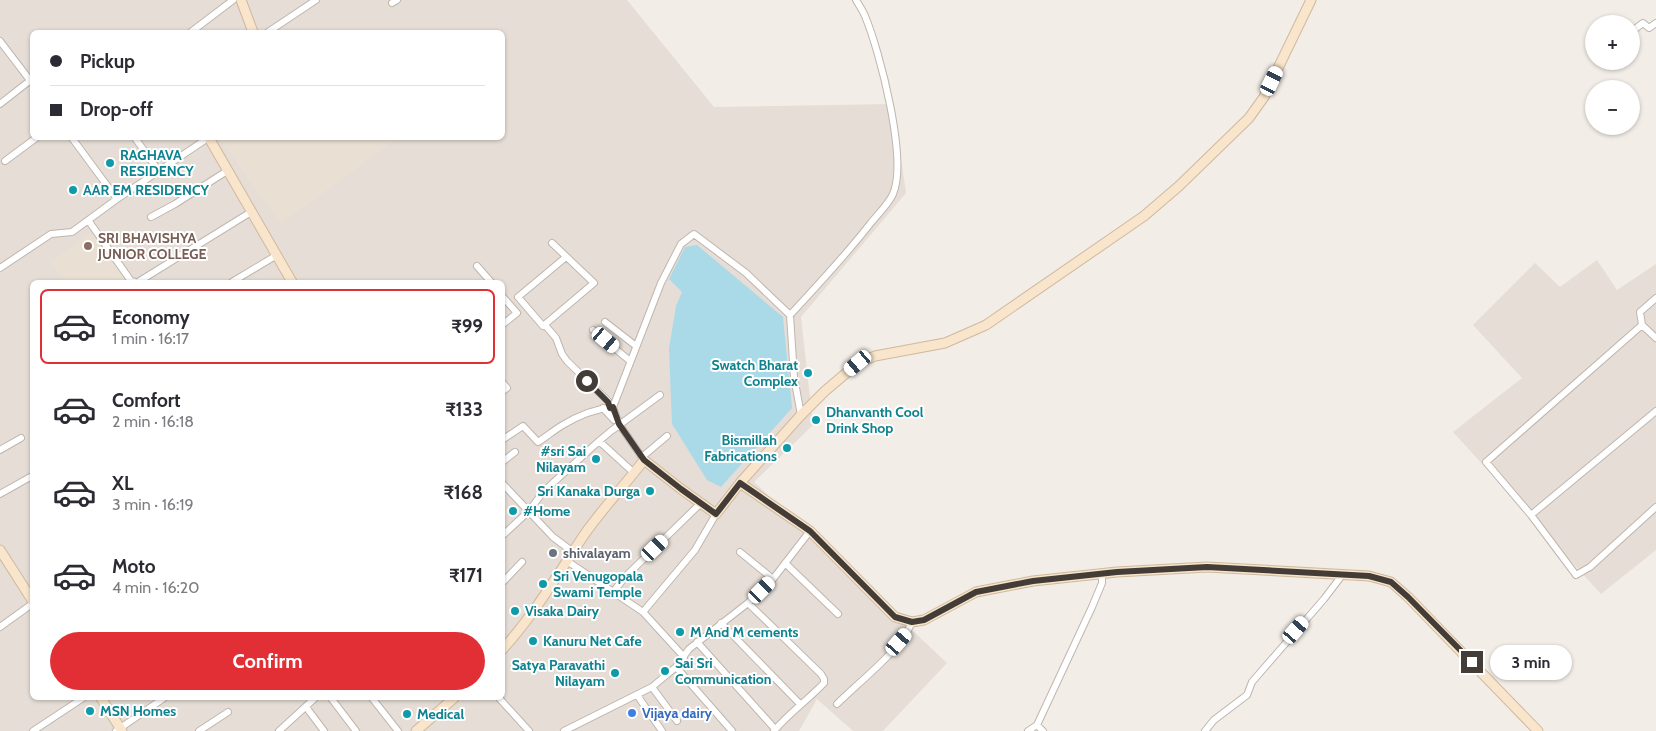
<!DOCTYPE html>
<meta charset="utf-8">
<style>
:root{--surface:#fff;--page:#f7f7f7;--text:#2b2b33;--muted:#7c7c81;--line:#e1e1e2;--accent:#e12f35}
body{margin:0;font-family:Cabin,sans-serif;background:var(--page);color:var(--text);height:100vh;display:flex;flex-direction:column;font-size:19px;white-space:nowrap}
*{box-sizing:border-box;margin:0}
p{font-size:16px;color:var(--muted)}
.icon{flex:none;width:28px;height:28px;fill:none;stroke:currentColor;stroke-width:2;stroke-linecap:round;stroke-linejoin:round}
.map{position:relative;flex:1;overflow:hidden}
.details{position:absolute;left:30px;top:280px;width:475px;height:420px;display:flex;flex-direction:column;background:var(--surface);border-radius:8px;box-shadow:0 1px 4px #0004}
.details>*{flex:none}
.banner{position:absolute;left:30px;top:30px;width:475px;height:110px;border-radius:8px;box-shadow:0 1px 4px #0004;display:grid;align-content:center;height:110px;padding:0 20px;background:var(--surface)}
.controls{position:absolute;left:1585px;top:15px;display:grid;gap:10px}
.controls a{display:grid;place-items:center;width:55px;height:55px;border-radius:50%;background:var(--surface);box-shadow:0 1px 4px #0004;font-size:25px}
.end{position:absolute;width:22px;height:22px;margin:-11px;border:6px solid #443c37;background:#fff;box-shadow:0 0 0 2px #fff}
.from{border-radius:50%}
.bubble{position:absolute;height:35px;border-radius:18px;background:var(--surface);box-shadow:0 1px 4px #0004;font-size:16px;font-weight:700;line-height:35px;text-align:center}
.car{position:absolute;width:15px;height:30px;margin:-15px -8px;border-radius:6px;box-shadow:0 0 4px 1px #0007;background:linear-gradient(#fff 24%,#345 0 40%,#fff 0 76%,#345 0 86%,#fff 0)}
.banner b{display:flex;align-items:center;gap:18px;height:48px;font-size:19px}
.banner b+b{border-top:1px solid var(--line)}
.banner i{width:12px;height:12px;background:var(--text)}
ul{padding:9px 0 0;list-style:none}
li{display:flex;align-items:center;gap:15px;height:75px;margin:0 10px 8px;padding:0 10px;border:2px solid transparent;border-radius:8px}
li div{flex:1}
li b{display:block;font-size:19px}
li em{font-style:normal;font-weight:700}
li.current{border-color:var(--accent)}
li>.icon{width:45px;height:45px;stroke-width:1.5}
.cta{display:flex;gap:10px;margin-top:auto;padding:10px 20px}
.cta a{flex:1;height:58px;border-radius:30px;background:var(--accent);color:#fff;font-size:20px;font-weight:700;line-height:58px;text-align:center}
.map>svg:first-child{display:block}
.residential{fill:#e5ddd6;fill-rule:evenodd}
.education{fill:#e9dfd3}
.water{fill:#aadae8}
.lines{fill:none;stroke-linecap:round;stroke-linejoin:round}
.street-casing{stroke:#bfb6ae;stroke-width:8}
.secondary-casing{stroke:#cfb99e;stroke-width:11}
.street{stroke:#fff;stroke-width:6}
.secondary{stroke:#f8e5cb;stroke-width:9}
.route{stroke:#443c37;stroke-width:6}
.culture-dot{fill:#0f9aa8;stroke:#fff;stroke-width:2}
.education-dot{fill:#8d6e63;stroke:#fff;stroke-width:2}
.worship-dot{fill:#6b7280;stroke:#fff;stroke-width:2}
.shop-dot{fill:#3f7fe0;stroke:#fff;stroke-width:2}
.labels{text-anchor:middle;dominant-baseline:central;stroke-width:4;stroke-linejoin:round;paint-order:stroke}
.culture-label{font-size:14px;font-weight:bold;fill:#0d838f;stroke:#fff;text-anchor:start}
.education-label{font-size:14px;font-weight:bold;fill:#785e54;stroke:#fff;text-anchor:start}
.worship-label{font-size:14px;font-weight:bold;fill:#5b616d;stroke:#fff;text-anchor:start}
.shop-label{font-size:14px;font-weight:bold;fill:#366cbe;stroke:#fff;text-anchor:start}
</style>
<div class="map">
<svg width="1656" height="731" viewBox="0 0 1656 731">
<rect width="100%" height="100%" fill="#f2ede7"/>
<!-- residential -->
<path class="residential" d="M0 0H627L714 107 893 104 906 193 801 317 813 425 754 482 947 663 883 731H853L817 699 799 731H0ZM32 32H502V138H32ZM32 282H502V698H32Z
M1597 260 1617 290 1656 264V550L1601 594 1453 432 1522 378 1473 325 1535 263 1560 287Z"/>
<!-- education -->
<path class="education" d="M219 138H398L281 224Z
M93 231 131 282H65L50 261Z"/>
<!-- water -->
<path class="water" d="M697 245 783 317 792 408 721 487 707 480 672 424 669 348 676 306 682 292 669 279 685 247Z"/>
<g class="lines">
<defs>
<path id="street" d="M392 3 397 0
M191 32 233 0
M268 32 316 0
M1631 32 1643 23 1649 28 1656 23
M0 41 32 83
M0 104 32 79
M72 138 117 199 208 138
M135 138 158 170
M5 161 36 138
M151 217 175 204 227 171
M88 220 131 281 135 282
M552 243 594 283 543 326 518 297 566 257
M477 266 491 282
M0 268 51 234 72 232 117 199
M138 282 251 212
M232 282 277 255
M502 296 517 313 502 325
M1656 298 1640 312 1642 325 1656 338
M790 315C818 285 845 256 870 224 877 215 888 205 893 194 908 160 880 52 865 16 863 11 859 5 856 0
M605 322 636 346
M545 325 556 338 562 354 567 361 608 401 610 408
M1642 325 1486 462 1531 515 1576 575 1590 567 1656 507
M593 330 630 361
M502 382 507 388 502 392
M603 408 614 420H618
M502 440 523 426 538 442C546 437 553 431 561 426 577 416 594 409 613 407
M599 441 634 473
M0 450 21 438
M642 457 667 436
M644 460 619 424 613 407 661 283 681 244 694 234 746 273 790 315 794 377 801 415
M502 462 515 452
M502 483 553 537 573 552
M0 494 32 476
M1531 515 1656 411
M502 536 529 511 543 492 599 441 611 431 660 395
M740 552 773 579
M567 561 643 612 684 657
M785 563 838 614
M502 583 522 562
M613 592 626 576 701 503
M748 603 821 674 824 679V683C808 700 789 713 774 731
M643 612 695 550 716 514
M721 623 800 704
M0 627 32 604
M697 642 775 729
M676 667 732 731
M652 687 677 721
M637 695 662 731
M331 698 356 731
M372 698 398 731
M499 698 529 731
M837 704C860 681 900 651 912 622
M306 707 324 731
M1037 725 1043 731
M33 731 83 698
M116 731 164 698
M199 731 228 712
M279 731 315 698
M564 731 652 687 676 667 689 649 748 603 773 579 810 531
M1028 731 1037 725 1092 607 1102 583V574
M1205 731 1214 720 1247 695 1252 682 1324 599 1343 574"/>
<path id="secondary" d="M241 0 253 32
M209 138 292 282
M740 483 810 531 895 617 912 622 924 620 976 592 1033 581 1117 572 1207 567 1369 576 1391 582 1408 597 1538 731
M0 550 32 600
M502 650C534 615 558 574 584 535 602 509 625 485 644 460L681 489 716 514 740 483 801 415 825 391 858 363 875 356 945 343 986 325 1144 216 1179 186 1249 118 1264 97 1311 0
M101 698 122 731
M416 731 454 698"/>
</defs>
<!-- street casing -->
<use href="#street" class="street-casing"/>
<!-- secondary casing -->
<use href="#secondary" class="secondary-casing"/>
<!-- street -->
<use href="#street" class="street"/>
<!-- secondary -->
<use href="#secondary" class="secondary"/>
</g>
<g class="lines">
<!-- route -->
<path class="route" d="M587 381 608 402 610 408 613 407 619 424 644 460 681 489 716 514 740 483 810 531 895 617 912 622 924 620 976 592 1033 581 1117 572 1207 567 1369 576 1391 582 1408 597 1472 662"/>
</g>
<!-- markers -->
<g class="culture-dot">
<circle cx="110" cy="163" r="5"/>
<circle cx="73" cy="190" r="5"/>
<circle cx="808" cy="373" r="5"/>
<circle cx="816" cy="420" r="5"/>
<circle cx="787" cy="448" r="5"/>
<circle cx="596" cy="459" r="5"/>
<circle cx="650" cy="491" r="5"/>
<circle cx="513" cy="511" r="5"/>
<circle cx="543" cy="584" r="5"/>
<circle cx="515" cy="611" r="5"/>
<circle cx="680" cy="632" r="5"/>
<circle cx="533" cy="641" r="5"/>
<circle cx="665" cy="671" r="5"/>
<circle cx="615" cy="673" r="5"/>
<circle cx="90" cy="711" r="5"/>
<circle cx="407" cy="714" r="5"/>
</g>
<circle class="education-dot" cx="88" cy="246" r="5"/>
<circle class="worship-dot" cx="553" cy="553" r="5"/>
<circle class="shop-dot" cx="632" cy="713" r="5"/>
<g class="labels">
<!-- culture labels -->
<g class="culture-label">
<text x="120" y="155">RAGHAVA<tspan x="120" dy="16">RESIDENCY</tspan></text>
<text x="83" y="190">AAR EM RESIDENCY</text>
<text x="798" y="365" text-anchor="end">Swatch Bharat<tspan x="798" dy="16">Complex</tspan></text>
<text x="826" y="412">Dhanvanth Cool<tspan x="826" dy="16">Drink Shop</tspan></text>
<text x="777" y="440" text-anchor="end">Bismillah<tspan x="777" dy="16">Fabrications</tspan></text>
<text x="586" y="451" text-anchor="end">#sri Sai<tspan x="586" dy="16">Nilayam</tspan></text>
<text x="640" y="491" text-anchor="end">Sri Kanaka Durga</text>
<text x="523" y="511">#Home</text>
<text x="553" y="576">Sri Venugopala<tspan x="553" dy="16">Swami Temple</tspan></text>
<text x="525" y="611">Visaka Dairy</text>
<text x="690" y="632">M And M cements</text>
<text x="543" y="641">Kanuru Net Cafe</text>
<text x="675" y="663">Sai Sri<tspan x="675" dy="16">Communication</tspan></text>
<text x="605" y="665" text-anchor="end">Satya Paravathi<tspan x="605" dy="16">Nilayam</tspan></text>
<text x="100" y="711">MSN Homes</text>
<text x="417" y="714">Medical</text>
</g>
<!-- education labels -->
<g class="education-label">
<text x="98" y="238">SRI BHAVISHYA<tspan x="98" dy="16">JUNIOR COLLEGE</tspan></text>
</g>
<!-- worship labels -->
<g class="worship-label">
<text x="563" y="553">shivalayam</text>
</g>
<!-- shop labels -->
<g class="shop-label">
<text x="642" y="713">Vijaya dairy</text>
</g>
</g>
</svg>
<div class="controls">
<a>+</a>
<a>−</a>
</div>
<i class="end from" style="left:587px;top:381px"></i>
<i class="end" style="left:1472px;top:662px"></i>
<div class="bubble" style="left:1490px;top:645px;width:82px">3 min</div>
<i class="car" style="left:1272px;top:81px;rotate:26deg"></i>
<i class="car" style="left:606px;top:340px;rotate:130deg"></i>
<i class="car" style="left:858px;top:363px;rotate:230deg"></i>
<i class="car" style="left:655px;top:548px;rotate:46deg"></i>
<i class="car" style="left:762px;top:590px;rotate:45deg"></i>
<i class="car" style="left:1296px;top:630px;rotate:41deg"></i>
<i class="car" style="left:899px;top:642px;rotate:41deg"></i>
<div class="banner">
<b><i class="from"></i>Pickup</b>
<b><i></i>Drop-off</b>
</div>
<section class="details">
<ul>
<li class="current"><svg class="icon" aria-label="car" viewBox="0 0 24 24"><path d="M5 17H2v-5l4-1 3-4h7l3 4 3 1v5h-3M9 17h6M6 11h13"/><circle cx="7" cy="17" r="2"/><circle cx="17" cy="17" r="2"/></svg><div><b>Economy</b><p>1 min · 16:17</p></div><em>₹99</em></li>
<li><svg class="icon" aria-label="car" viewBox="0 0 24 24"><path d="M5 17H2v-5l4-1 3-4h7l3 4 3 1v5h-3M9 17h6M6 11h13"/><circle cx="7" cy="17" r="2"/><circle cx="17" cy="17" r="2"/></svg><div><b>Comfort</b><p>2 min · 16:18</p></div><em>₹133</em></li>
<li><svg class="icon" aria-label="car" viewBox="0 0 24 24"><path d="M5 17H2v-5l4-1 3-4h7l3 4 3 1v5h-3M9 17h6M6 11h13"/><circle cx="7" cy="17" r="2"/><circle cx="17" cy="17" r="2"/></svg><div><b>XL</b><p>3 min · 16:19</p></div><em>₹168</em></li>
<li><svg class="icon" aria-label="car" viewBox="0 0 24 24"><path d="M5 17H2v-5l4-1 3-4h7l3 4 3 1v5h-3M9 17h6M6 11h13"/><circle cx="7" cy="17" r="2"/><circle cx="17" cy="17" r="2"/></svg><div><b>Moto</b><p>4 min · 16:20</p></div><em>₹171</em></li>
</ul>
<div class="cta"><a>Confirm</a></div>
</section>
</div>
